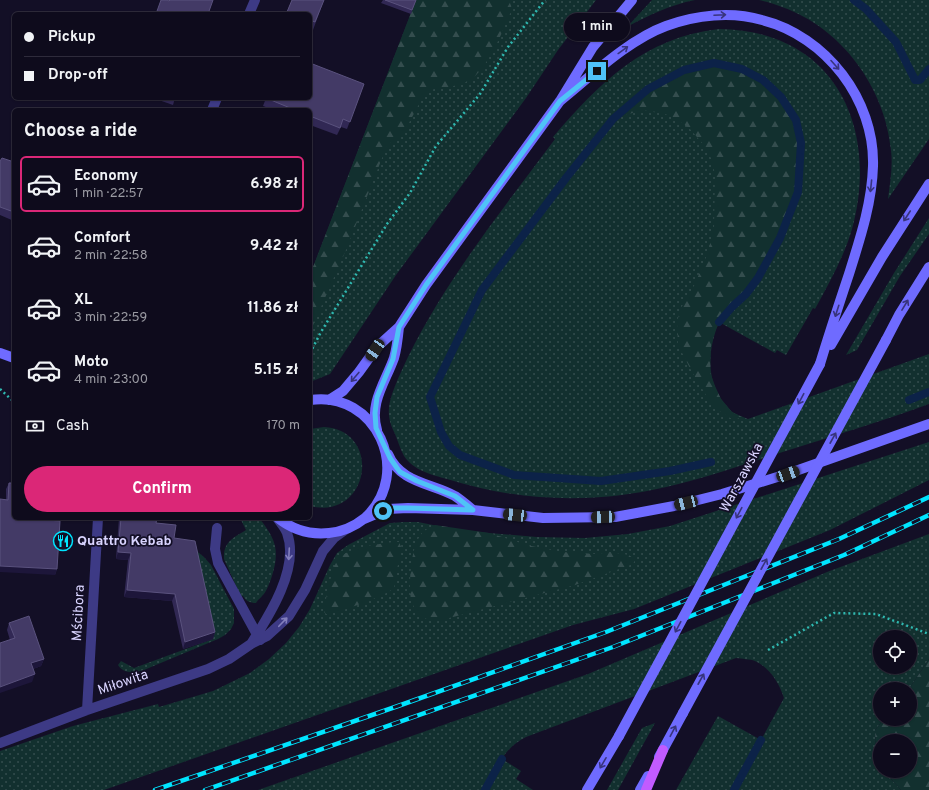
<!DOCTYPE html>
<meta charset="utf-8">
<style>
:root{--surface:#0e0b1c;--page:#1c1929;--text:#f1f3f6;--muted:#9b9ba3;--line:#2e2b3b;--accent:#db2777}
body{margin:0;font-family:Overpass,sans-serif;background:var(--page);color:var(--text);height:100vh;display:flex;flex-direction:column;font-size:15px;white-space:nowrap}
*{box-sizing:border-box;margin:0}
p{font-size:13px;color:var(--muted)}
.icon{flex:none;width:22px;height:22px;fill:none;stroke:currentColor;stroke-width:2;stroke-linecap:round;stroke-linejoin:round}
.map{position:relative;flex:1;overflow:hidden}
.side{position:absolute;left:12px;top:108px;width:300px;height:412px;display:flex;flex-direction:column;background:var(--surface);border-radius:6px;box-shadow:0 1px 3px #0004,0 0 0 1px var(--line)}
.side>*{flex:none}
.hud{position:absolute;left:12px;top:12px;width:300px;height:88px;border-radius:6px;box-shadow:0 1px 3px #0004,0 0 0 1px var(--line);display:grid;align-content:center;height:88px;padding:0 12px;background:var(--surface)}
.buttons{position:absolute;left:873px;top:630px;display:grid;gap:8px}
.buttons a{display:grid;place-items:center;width:44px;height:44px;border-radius:50%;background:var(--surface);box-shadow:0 1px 3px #0004,0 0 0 1px var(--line);font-size:20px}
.end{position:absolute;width:18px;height:18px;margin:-9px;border:5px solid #4fc3f7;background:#111;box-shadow:0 0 0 2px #111}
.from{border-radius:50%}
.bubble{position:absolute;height:28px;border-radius:14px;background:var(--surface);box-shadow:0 1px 3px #0004,0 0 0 1px var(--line);font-size:13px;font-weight:700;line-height:28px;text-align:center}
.car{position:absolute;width:12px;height:24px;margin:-12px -6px;border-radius:5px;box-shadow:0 0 3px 1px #0007;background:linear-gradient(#222 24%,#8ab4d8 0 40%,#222 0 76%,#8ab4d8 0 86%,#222 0)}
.hud b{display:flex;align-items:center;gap:14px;height:38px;font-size:15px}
.hud b+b{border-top:1px solid var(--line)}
.hud i{width:10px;height:10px;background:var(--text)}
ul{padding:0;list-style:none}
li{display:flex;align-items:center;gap:12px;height:56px;margin:0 8px 6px;padding:0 4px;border:2px solid transparent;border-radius:6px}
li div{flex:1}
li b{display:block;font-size:15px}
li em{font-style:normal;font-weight:700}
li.current{border-color:var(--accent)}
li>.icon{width:36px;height:36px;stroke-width:1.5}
h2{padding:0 12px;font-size:18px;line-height:48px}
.pay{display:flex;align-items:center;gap:10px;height:44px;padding:0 12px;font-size:15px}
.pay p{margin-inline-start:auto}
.cta{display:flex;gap:8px;margin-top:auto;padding:8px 12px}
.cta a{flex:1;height:46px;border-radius:24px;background:var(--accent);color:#fff;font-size:16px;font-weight:700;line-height:46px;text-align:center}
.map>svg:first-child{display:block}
.grass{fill:url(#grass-dots);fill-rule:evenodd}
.forest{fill:url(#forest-firs)}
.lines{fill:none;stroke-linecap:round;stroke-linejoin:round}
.stream{stroke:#0c2248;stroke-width:8}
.path{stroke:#2fb8b0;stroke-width:2.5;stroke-dasharray:2 3;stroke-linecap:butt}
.lane{stroke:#3d3a85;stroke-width:10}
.street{stroke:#3d3a85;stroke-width:10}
.secondary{stroke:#6f6bff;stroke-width:10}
.primary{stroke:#c25bff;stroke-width:10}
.rail-casing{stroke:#00e5ff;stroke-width:4.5}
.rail{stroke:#130f26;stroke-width:3;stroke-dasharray:9;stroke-linecap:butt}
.secondary-bridge{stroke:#6f6bff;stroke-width:10}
.wall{fill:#312854}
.shaded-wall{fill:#1d163a}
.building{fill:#433a66;stroke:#5a527e}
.oneway{stroke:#38347d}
.oneway2{stroke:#837fbc}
.route{stroke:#4fc3f7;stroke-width:5}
.labels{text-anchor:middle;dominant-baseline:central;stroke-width:3.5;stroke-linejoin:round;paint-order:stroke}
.street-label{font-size:14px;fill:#d9d4ff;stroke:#130f26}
.poi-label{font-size:14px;font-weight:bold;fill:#d9d4ff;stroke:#130f26;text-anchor:start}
</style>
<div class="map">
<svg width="929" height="790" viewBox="0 0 929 790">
<defs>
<pattern id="grass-dots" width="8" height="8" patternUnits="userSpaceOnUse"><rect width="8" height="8" fill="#12302f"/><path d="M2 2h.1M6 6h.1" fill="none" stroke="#344d4e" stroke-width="1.8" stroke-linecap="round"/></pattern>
<pattern id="forest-firs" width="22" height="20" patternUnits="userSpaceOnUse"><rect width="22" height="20" fill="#12302f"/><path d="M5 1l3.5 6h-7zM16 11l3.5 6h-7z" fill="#344d4e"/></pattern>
</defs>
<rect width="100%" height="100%" fill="#130f26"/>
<!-- grass -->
<path class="grass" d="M416 0H596L558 50 526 98 396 275 330 374 310 382V275Z
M652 0H695C670 5 649 15 627 27Z
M759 0H929V139L888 199C890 183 893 167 891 150 885 88 842 28 782 7 775 4 767 2 759 0Z
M719 29C834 30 880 127 852 229 844 257 829 283 815 309L813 308 786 355 777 350 775 353 719 322C708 349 705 380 725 404 728 407 730 411 734 413 738 415 743 417 748 419L929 354V404C883 421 836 435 789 450 744 464 699 481 652 490 584 504 513 500 447 479 432 475 413 470 404 456 400 449 398 441 395 434 391 426 388 418 389 408 390 394 402 370 408 357 447 278 503 209 555 139L553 137C599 83 645 37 719 29Z
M929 218V234L900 276 857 350 846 355 894 273Z
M324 427C383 430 370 521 310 506V429Z
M929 442V480L830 530 634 609 573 625 104 790H0V751L73 726 158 704 159 707 213 691 250 673 269 659 286 643 299 627 310 609 330 565 337 553 348 545 390 523 404 522H418L453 529 489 533 537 537 585 538 628 534 670 526Z
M240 518H259C277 540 280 552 271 579 269 584 266 593 262 596 260 599 258 599 256 603 250 603 246 601 243 596L241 597 224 559C223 542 233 538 246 530Z
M929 534V659L909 689H880V719H884L875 730 876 761 880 766V771H884L901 790H676L718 716 761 740 784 698C779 683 770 668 755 661 750 659 742 659 736 658L526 737C515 743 508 749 502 759L521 771 516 779 533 790H258L588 674 827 572ZM880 637H910V667H880Z
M193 548 204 557 211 565 234 609V623L231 629 225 635 218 639 144 670C135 673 123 674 118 665L121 661 134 668 213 639Z
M655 723 618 790H607L642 728Z"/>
<!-- forest -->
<path class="forest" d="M416 0H509L512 9C504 28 486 75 466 82 455 87 441 88 429 90L425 93 403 134 389 144 386 148 346 250 310 332V275Z
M714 63 742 69 763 80 781 97 796 120 801 143 798 192 780 238 758 278 746 294 732 307 719 322 714 334 711 346 710 372 715 386 721 399 732 412 742 417 737 419 730 418 718 410 709 400 692 372 678 345 677 322 681 308 695 284 707 255 714 229 715 175 712 160 704 145 689 128 673 117 665 114 642 110 613 119 648 89 684 70Z
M435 525 489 533 531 546 562 552 596 554 610 552 629 555 635 560 633 564 575 585 434 622C424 619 418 614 413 605 407 595 411 555 416 544 417 540 421 534 424 531 427 529 432 527 435 525Z
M393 542H399L401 547 394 588C386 596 338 613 326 614L324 612V608C327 597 331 572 336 563 345 546 376 545 393 542Z
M929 659V790H901L884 771H910V741H880V766L876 761 875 730 884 719H910V689H909Z"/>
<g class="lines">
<!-- stream -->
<path class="stream" d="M854 0 866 9 896 42 915 80H920L929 69
M909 400 929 392
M711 462 670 471 601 481 514 475 460 455 449 446 441 432 430 397 482 290 566 178 613 119 648 89 684 70 714 63 742 69 763 80 781 97 796 120 801 143 798 192 780 238 758 278 746 294 732 307 719 322
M485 790 502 759
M734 790 761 740"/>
<!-- path -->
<path class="path" d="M310 353 321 332 387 224 410 193 436 146 480 94 508 47 545 0
M0 389 14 402
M768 650 834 613 876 614 929 634"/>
<!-- lane -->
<path class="lane" d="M217 528 215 549 218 563 260 640"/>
<!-- street -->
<path class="street" d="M249 14 255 0
M212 110 217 98
M251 644C269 616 300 568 287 533 285 528 281 523 277 518
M87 710 98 518
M0 743 87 710 208 669 229 659 251 644 267 636 289 616 305 590 323 551 334 538 345 530"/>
<!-- secondary -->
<path class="secondary" d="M560 101C591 76 628 40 666 26 696 15 731 11 762 20 826 36 875 100 873 166 872 203 860 239 849 274 839 304 829 334 820 364
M886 340 899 315 929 267
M831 345 882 257 929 184
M0 353 14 358
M329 400 343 391 359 372 377 347 399 327 426 285 560 101 593 47 632 0
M377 430C369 403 385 383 394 358 397 348 398 337 399 327
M388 454C400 483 432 483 455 496 461 500 467 505 473 510
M278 518C293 530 310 535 329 533 342 532 355 526 365 518 414 473 376 390 310 400
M362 520 388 509 408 508 473 510 543 518 615 517 674 506 722 494 787 474 929 424
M659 757 683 713
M587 790 619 736
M640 790 648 776"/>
<!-- primary -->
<path class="primary" d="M646 790 663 750"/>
<defs>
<path id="rail" d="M155 790 398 706 606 632 839 539 929 497
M205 790 613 647 844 555 929 515"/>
</defs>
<!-- rail casing -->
<use href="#rail" class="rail-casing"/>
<!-- rail -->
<use href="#rail" class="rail"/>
<!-- secondary-bridge -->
<path class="secondary-bridge" d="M683 713 886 340
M619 736 820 364"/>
</g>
<!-- wall -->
<path class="wall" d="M292 0H324L313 30 310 29V14H286Z
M383 0H416L411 14 381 3Z
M364 84 347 129 341 127 337 135 310 125V110H274L263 106 266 98Z
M153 98H175L173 105Z
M0 161 14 162V221L0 215Z
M9 483 32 519 57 569 55 575 6 500V489Z
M119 518H157L156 523 174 538 215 632 213 639 183 649 172 601 124 597 128 560 116 559Z
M9 623 44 659 41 666 33 669 32 682 10 640 7 630Z"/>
<!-- shaded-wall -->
<path class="shaded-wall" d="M118 552 131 553 128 560 116 559Z
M0 566 57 569 55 575 0 572Z
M127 590 175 594 172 601 124 597Z
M215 632 213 639 183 649 185 642Z
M44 659 41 666 28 671 31 663Z
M35 674 32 682 0 693V687Z"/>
<!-- building -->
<path class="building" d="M161 0H167L169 1 170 0H213L208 14H156Z
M292 0H324L315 22 310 20V14H292L287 12Z
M385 0H416L412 10Z
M310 63 364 84 350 122 343 119 340 128 310 116V110H295L266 98H310Z
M2 158 14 162V212L0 207V161Z
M9 483H14V518H32V519L60 521 57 569 0 566V499L8 500Z
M121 518H157L156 523 176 525 174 538 195 541 215 632 185 642 175 594 127 590 131 553 118 552Z
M29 616 44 659 31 663 35 674 0 687V643L15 638 9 623Z"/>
<!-- one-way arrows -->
<defs><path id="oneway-shaft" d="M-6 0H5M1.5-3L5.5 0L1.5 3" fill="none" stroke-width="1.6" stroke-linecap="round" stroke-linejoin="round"/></defs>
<g class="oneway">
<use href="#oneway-shaft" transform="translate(720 15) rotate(-3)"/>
<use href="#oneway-shaft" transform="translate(623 50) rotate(-36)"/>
<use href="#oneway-shaft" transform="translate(835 65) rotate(48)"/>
<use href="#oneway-shaft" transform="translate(871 186) rotate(96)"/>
<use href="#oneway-shaft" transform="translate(907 216) rotate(123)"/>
<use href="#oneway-shaft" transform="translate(905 305) rotate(-59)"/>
<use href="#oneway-shaft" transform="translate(837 311) rotate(108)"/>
<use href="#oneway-shaft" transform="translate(355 377) rotate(130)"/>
<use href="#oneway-shaft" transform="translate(801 399) rotate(118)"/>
<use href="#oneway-shaft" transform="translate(833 438) rotate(-61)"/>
<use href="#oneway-shaft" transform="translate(739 513) rotate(118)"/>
<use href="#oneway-shaft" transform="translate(764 564) rotate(-61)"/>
<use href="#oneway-shaft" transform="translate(678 627) rotate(118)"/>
<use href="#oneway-shaft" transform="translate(701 679) rotate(-61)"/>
<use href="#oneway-shaft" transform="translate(673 731) rotate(-62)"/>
<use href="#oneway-shaft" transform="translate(603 763) rotate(120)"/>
</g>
<g class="oneway2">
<use href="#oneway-shaft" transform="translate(289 554) rotate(93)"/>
<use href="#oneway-shaft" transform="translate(283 622) rotate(-46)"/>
</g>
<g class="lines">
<!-- route -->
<path class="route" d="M383 511 393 508H408L473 510 455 496 417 481 400 472 397 468 390 458 376 428 375 413 377 397 393 359 399 327 426 285 560 101 597 71"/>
</g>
<!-- icons -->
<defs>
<symbol id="restaurant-ring" viewBox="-11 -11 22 22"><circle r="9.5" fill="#130f26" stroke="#00e5ff" stroke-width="1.5"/><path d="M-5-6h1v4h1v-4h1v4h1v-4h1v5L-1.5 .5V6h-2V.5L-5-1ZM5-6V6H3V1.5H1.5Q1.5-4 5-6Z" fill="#00e5ff"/></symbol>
</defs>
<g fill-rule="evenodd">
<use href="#restaurant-ring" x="52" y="530" width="22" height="22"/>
</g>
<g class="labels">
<!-- street labels -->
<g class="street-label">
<text transform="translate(742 478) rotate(-62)">Warszawska</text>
<text transform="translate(79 613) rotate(-87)">Mścibora</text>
<text transform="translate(123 683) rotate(-19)">Miłowita</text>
</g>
<!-- poi labels -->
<g class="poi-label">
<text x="77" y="541">Quattro Kebab</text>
</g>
</g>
</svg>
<div class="buttons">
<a><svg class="icon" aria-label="locate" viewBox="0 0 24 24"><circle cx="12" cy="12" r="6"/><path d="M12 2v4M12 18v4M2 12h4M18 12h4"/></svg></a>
<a>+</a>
<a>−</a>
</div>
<i class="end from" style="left:383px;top:511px"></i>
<i class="end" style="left:597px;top:71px"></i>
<div class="bubble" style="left:564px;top:13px;width:66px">1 min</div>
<i class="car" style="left:375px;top:350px;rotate:214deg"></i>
<i class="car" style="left:788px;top:474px;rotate:70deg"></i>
<i class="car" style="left:686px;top:503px;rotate:256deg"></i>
<i class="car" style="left:515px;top:515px;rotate:276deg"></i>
<i class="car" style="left:603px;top:517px;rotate:268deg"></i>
<div class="hud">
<b><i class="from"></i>Pickup</b>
<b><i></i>Drop-off</b>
</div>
<section class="side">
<h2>Choose a ride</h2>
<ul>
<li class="current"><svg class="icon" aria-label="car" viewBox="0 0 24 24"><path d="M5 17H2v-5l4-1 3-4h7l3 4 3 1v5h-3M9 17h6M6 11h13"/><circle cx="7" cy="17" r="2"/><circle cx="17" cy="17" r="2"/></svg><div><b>Economy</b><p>1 min · 22:57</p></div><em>6.98 zł</em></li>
<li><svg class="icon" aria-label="car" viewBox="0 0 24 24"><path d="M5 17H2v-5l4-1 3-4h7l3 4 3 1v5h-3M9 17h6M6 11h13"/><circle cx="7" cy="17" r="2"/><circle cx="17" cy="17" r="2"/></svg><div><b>Comfort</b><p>2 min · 22:58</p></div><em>9.42 zł</em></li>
<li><svg class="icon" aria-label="car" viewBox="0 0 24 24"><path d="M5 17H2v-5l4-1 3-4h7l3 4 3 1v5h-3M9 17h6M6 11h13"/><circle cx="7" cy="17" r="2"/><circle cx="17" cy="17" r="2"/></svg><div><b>XL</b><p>3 min · 22:59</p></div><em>11.86 zł</em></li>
<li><svg class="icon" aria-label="car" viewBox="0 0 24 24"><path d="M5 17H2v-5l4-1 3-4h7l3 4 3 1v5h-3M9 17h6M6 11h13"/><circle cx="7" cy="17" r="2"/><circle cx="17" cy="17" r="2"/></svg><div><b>Moto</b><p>4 min · 23:00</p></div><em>5.15 zł</em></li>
</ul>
<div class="pay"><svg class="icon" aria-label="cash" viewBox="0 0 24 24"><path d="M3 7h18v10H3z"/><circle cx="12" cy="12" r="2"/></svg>Cash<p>170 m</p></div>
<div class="cta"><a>Confirm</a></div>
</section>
</div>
